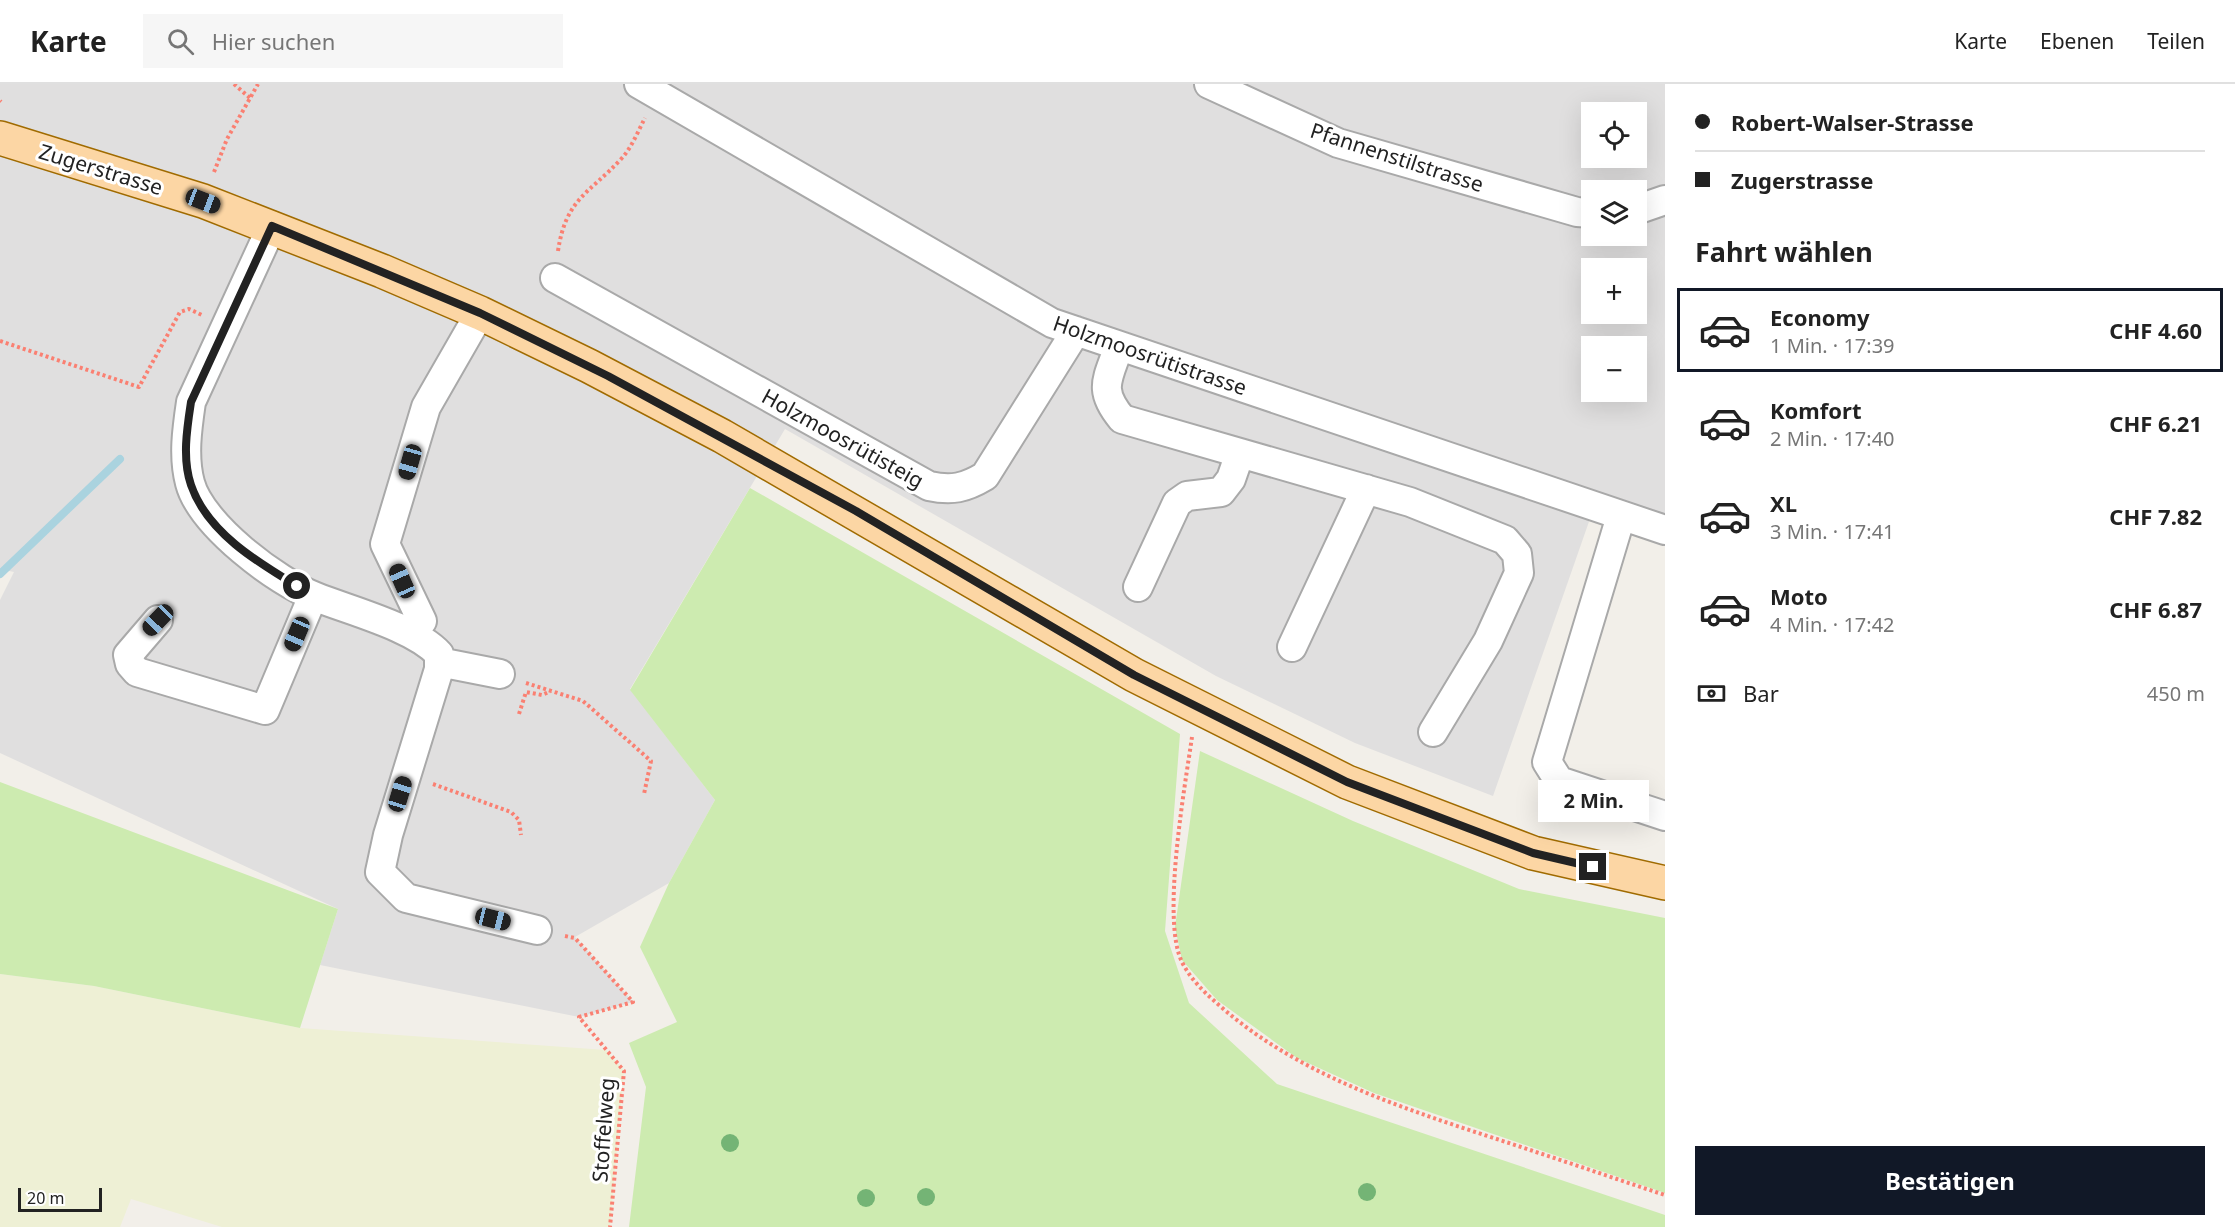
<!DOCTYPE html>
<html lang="de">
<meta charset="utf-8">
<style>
:root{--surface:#fff;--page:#f6f6f6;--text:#222;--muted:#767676;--line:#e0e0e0;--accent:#111827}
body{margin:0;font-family:"Noto Sans",sans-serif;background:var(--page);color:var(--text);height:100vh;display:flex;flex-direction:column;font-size:22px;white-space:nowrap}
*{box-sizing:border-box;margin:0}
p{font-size:20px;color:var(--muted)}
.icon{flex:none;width:33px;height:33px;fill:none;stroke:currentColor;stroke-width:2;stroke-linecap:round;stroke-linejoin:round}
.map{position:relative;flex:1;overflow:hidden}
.side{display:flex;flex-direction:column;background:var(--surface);width:570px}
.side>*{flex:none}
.top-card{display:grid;align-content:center;height:132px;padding:0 30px;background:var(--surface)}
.buttons{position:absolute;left:1581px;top:18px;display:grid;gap:12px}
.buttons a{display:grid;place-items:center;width:66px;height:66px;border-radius:0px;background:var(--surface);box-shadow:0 6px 24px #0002;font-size:30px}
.scale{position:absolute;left:18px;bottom:15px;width:84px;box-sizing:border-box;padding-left:6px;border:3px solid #222;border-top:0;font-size:16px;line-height:21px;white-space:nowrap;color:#222;-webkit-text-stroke:4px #fff;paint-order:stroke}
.end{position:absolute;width:27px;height:27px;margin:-14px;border:8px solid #222;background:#fff;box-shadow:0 0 0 3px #fff}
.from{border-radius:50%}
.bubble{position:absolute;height:42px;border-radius:0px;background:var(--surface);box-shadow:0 6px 24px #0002;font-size:20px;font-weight:700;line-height:42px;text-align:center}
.car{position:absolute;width:18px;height:36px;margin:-18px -9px;border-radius:8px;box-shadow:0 0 4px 2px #0007;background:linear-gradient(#222 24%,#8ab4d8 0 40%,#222 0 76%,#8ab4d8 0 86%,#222 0)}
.top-card b{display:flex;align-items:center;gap:21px;height:57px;font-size:22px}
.top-card b+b{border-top:2px solid var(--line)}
.top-card i{width:15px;height:15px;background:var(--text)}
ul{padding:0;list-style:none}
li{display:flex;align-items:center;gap:18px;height:84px;margin:0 12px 9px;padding:0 18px;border:3px solid transparent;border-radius:0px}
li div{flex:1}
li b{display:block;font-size:22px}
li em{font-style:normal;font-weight:700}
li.selected{border-color:var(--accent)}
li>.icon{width:54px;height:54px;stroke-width:1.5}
h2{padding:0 30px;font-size:27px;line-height:72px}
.pay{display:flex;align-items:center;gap:15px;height:66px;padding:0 30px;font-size:22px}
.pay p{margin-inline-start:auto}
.primary-button{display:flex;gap:12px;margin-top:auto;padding:12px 30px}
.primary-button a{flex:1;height:69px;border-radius:0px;background:var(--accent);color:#fff;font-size:24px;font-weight:700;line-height:69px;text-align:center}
header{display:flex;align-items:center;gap:36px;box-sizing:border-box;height:84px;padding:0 30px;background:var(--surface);border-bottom:2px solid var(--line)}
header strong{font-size:28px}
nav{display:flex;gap:33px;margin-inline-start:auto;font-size:21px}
.search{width:420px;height:54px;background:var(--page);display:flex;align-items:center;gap:15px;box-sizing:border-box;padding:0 21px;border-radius:0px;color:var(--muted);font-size:22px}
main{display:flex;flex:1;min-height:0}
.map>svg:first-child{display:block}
.residential{fill:#e0dfdf;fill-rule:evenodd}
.farmland{fill:#eef0d5}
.grass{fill:#cdebb0}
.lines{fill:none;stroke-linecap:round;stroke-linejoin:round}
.stream{stroke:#aad3df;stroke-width:8}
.minor-casing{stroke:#a9a9a9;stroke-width:32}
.major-casing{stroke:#a06b00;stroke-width:36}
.path{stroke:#fa8072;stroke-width:4;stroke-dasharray:3 3;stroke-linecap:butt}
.minor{stroke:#fff;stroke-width:28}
.major{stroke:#fcd6a4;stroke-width:33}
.tree{fill:#74b475}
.route{stroke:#222;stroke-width:8}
.labels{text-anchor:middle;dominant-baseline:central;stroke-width:6;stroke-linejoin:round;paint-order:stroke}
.street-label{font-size:21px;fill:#222;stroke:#fff}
</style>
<header>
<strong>Karte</strong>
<div class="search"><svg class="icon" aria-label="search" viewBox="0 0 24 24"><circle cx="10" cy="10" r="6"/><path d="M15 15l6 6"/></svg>Hier suchen</div>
<nav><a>Karte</a><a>Ebenen</a><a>Teilen</a></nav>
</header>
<main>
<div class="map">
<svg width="1665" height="1143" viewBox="0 0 1665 1143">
<rect width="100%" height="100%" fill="#f2efe9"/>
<!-- residential -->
<path class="residential" d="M0 0H1665V451L1592 429 1493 712 1355 659 1216 592 785 345 630 605 715 716 669 799 575 853 633 918 579 933 320 881 338 825 0 669V516L14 488 0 485ZM1592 28H1636V74H1592ZM1592 106H1636V152H1592ZM1592 184H1636V230H1592ZM1592 262H1636V308H1592Z"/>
<!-- farmland -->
<path class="farmland" d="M0 890 94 902 300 944 606 966 624 987 610 1143H222L131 1115 120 1143H0Z"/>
<!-- grass -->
<path class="grass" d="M750 404 1180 650 1165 847 1189 919 1277 1000 1665 1131V1143H629L646 1003 629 959 677 938 640 863 669 799 715 716 630 606Z
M1200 667 1353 737 1519 805 1665 834V1109L1374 1009 1297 974 1217 916 1182 876 1175 843Z
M0 698 338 825 300 944 94 902 0 890Z"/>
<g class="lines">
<!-- stream -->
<path class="stream" d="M0 490 120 375"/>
<defs>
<path id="minor" d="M639 0 1052 239 1665 446
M1209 0 1338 59 1577 128 1592 129
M1636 126 1665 116
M272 142 191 318C187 345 183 373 190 399 201 441 277 498 316 513 351 527 414 543 439 570V585L388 751 380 788 406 814 537 846
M555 194 929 402C952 407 965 404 985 392L1076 247
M1119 262C1108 295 1097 305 1122 335L1410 418 1505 456 1517 470 1519 489 1488 557 1433 648
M1621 432 1547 678 1559 697 1665 732
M1138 503 1177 419 1187 412 1221 408 1231 395 1240 369
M158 536 128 571 130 580 137 588 265 626 313 512
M422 537 385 460 426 323 480 229
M1292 563 1366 405
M439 578 500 590"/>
<path id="major" d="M0 54 203 117 382 187 480 229 589 282 722 352 1134 591 1347 698 1533 769 1665 799"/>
</defs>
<!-- minor casing -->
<use href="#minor" class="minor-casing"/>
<!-- major casing -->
<use href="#major" class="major-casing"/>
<!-- path -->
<path class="path" d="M234 0 250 14
M0 17 1 18
M214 88 227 55 258 0
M558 167C566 114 589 110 622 74 632 63 638 47 645 34
M0 257 139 303 180 228 189 225 202 231
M526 599 583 617 651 677 644 710
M519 630 526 608 542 611 551 607
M1192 653C1185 702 1161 836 1182 878 1191 896 1205 909 1220 922 1309 1000 1426 1031 1536 1068 1579 1082 1622 1097 1665 1111
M433 700 511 728 519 736 521 751
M565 852 575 854 633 918 579 933 624 987 610 1143"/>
<!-- minor -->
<use href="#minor" class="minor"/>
<!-- major -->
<use href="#major" class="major"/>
</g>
<!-- trees -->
<g class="tree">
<circle cx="730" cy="1059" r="9"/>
<circle cx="1367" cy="1108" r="9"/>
<circle cx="926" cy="1113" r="9"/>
<circle cx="866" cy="1114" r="9"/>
</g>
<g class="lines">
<!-- route -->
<path class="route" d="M297 502C257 478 207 448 191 401 182 375 187 344 191 318L272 142 480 229 608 292 856 427 1134 591 1347 698 1533 769 1593 783"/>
</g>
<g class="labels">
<!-- street labels -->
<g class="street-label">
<text transform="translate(1397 73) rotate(18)">Pfannenstilstrasse</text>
<text transform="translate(101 85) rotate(17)">Zugerstrasse</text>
<text transform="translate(1150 271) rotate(19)">Holzmoosrütistrasse</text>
<text transform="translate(843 354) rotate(29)">Holzmoosrütisteig</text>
<text transform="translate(603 1046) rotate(-86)">Stoffelweg</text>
</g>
</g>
</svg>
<div class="buttons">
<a><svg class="icon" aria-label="locate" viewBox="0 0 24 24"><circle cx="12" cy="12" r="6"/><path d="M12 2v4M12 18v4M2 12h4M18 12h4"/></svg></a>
<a><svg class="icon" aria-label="layers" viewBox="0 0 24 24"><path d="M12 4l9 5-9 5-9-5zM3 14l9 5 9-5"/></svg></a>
<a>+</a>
<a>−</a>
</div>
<div class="scale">20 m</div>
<i class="end from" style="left:297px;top:502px"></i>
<i class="end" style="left:1593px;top:783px"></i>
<div class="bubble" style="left:1538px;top:696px;width:111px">2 Min.</div>
<i class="car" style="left:203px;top:117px;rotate:111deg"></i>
<i class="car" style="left:410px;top:378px;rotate:196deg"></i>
<i class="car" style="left:402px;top:497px;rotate:336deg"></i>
<i class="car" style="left:158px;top:536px;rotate:224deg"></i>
<i class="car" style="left:297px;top:550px;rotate:203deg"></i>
<i class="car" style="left:400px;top:710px;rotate:17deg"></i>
<i class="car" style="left:493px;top:835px;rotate:104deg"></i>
</div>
<section class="side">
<div class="top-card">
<b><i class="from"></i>Robert-Walser-Strasse</b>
<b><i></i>Zugerstrasse</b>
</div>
<h2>Fahrt wählen</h2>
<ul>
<li class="selected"><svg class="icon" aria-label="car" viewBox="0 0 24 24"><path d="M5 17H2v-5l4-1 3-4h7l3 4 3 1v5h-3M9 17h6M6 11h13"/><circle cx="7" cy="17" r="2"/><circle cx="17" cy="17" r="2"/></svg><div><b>Economy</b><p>1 Min. · 17:39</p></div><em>CHF 4.60</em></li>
<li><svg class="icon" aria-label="car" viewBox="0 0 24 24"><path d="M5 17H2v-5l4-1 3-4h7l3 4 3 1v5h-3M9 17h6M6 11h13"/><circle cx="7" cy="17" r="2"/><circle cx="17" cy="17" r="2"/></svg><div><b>Komfort</b><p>2 Min. · 17:40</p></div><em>CHF 6.21</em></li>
<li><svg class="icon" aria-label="car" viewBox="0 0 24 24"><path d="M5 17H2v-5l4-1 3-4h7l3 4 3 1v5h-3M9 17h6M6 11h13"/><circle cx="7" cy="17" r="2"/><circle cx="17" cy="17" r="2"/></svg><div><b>XL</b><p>3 Min. · 17:41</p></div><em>CHF 7.82</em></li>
<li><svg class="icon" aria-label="car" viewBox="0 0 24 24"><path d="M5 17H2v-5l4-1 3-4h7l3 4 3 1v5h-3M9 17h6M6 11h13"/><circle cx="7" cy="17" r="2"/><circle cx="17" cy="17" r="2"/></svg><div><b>Moto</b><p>4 Min. · 17:42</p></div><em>CHF 6.87</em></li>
</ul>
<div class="pay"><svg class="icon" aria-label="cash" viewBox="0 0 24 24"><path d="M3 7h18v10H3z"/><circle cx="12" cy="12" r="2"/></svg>Bar<p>450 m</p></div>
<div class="primary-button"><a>Bestätigen</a></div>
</section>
</main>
